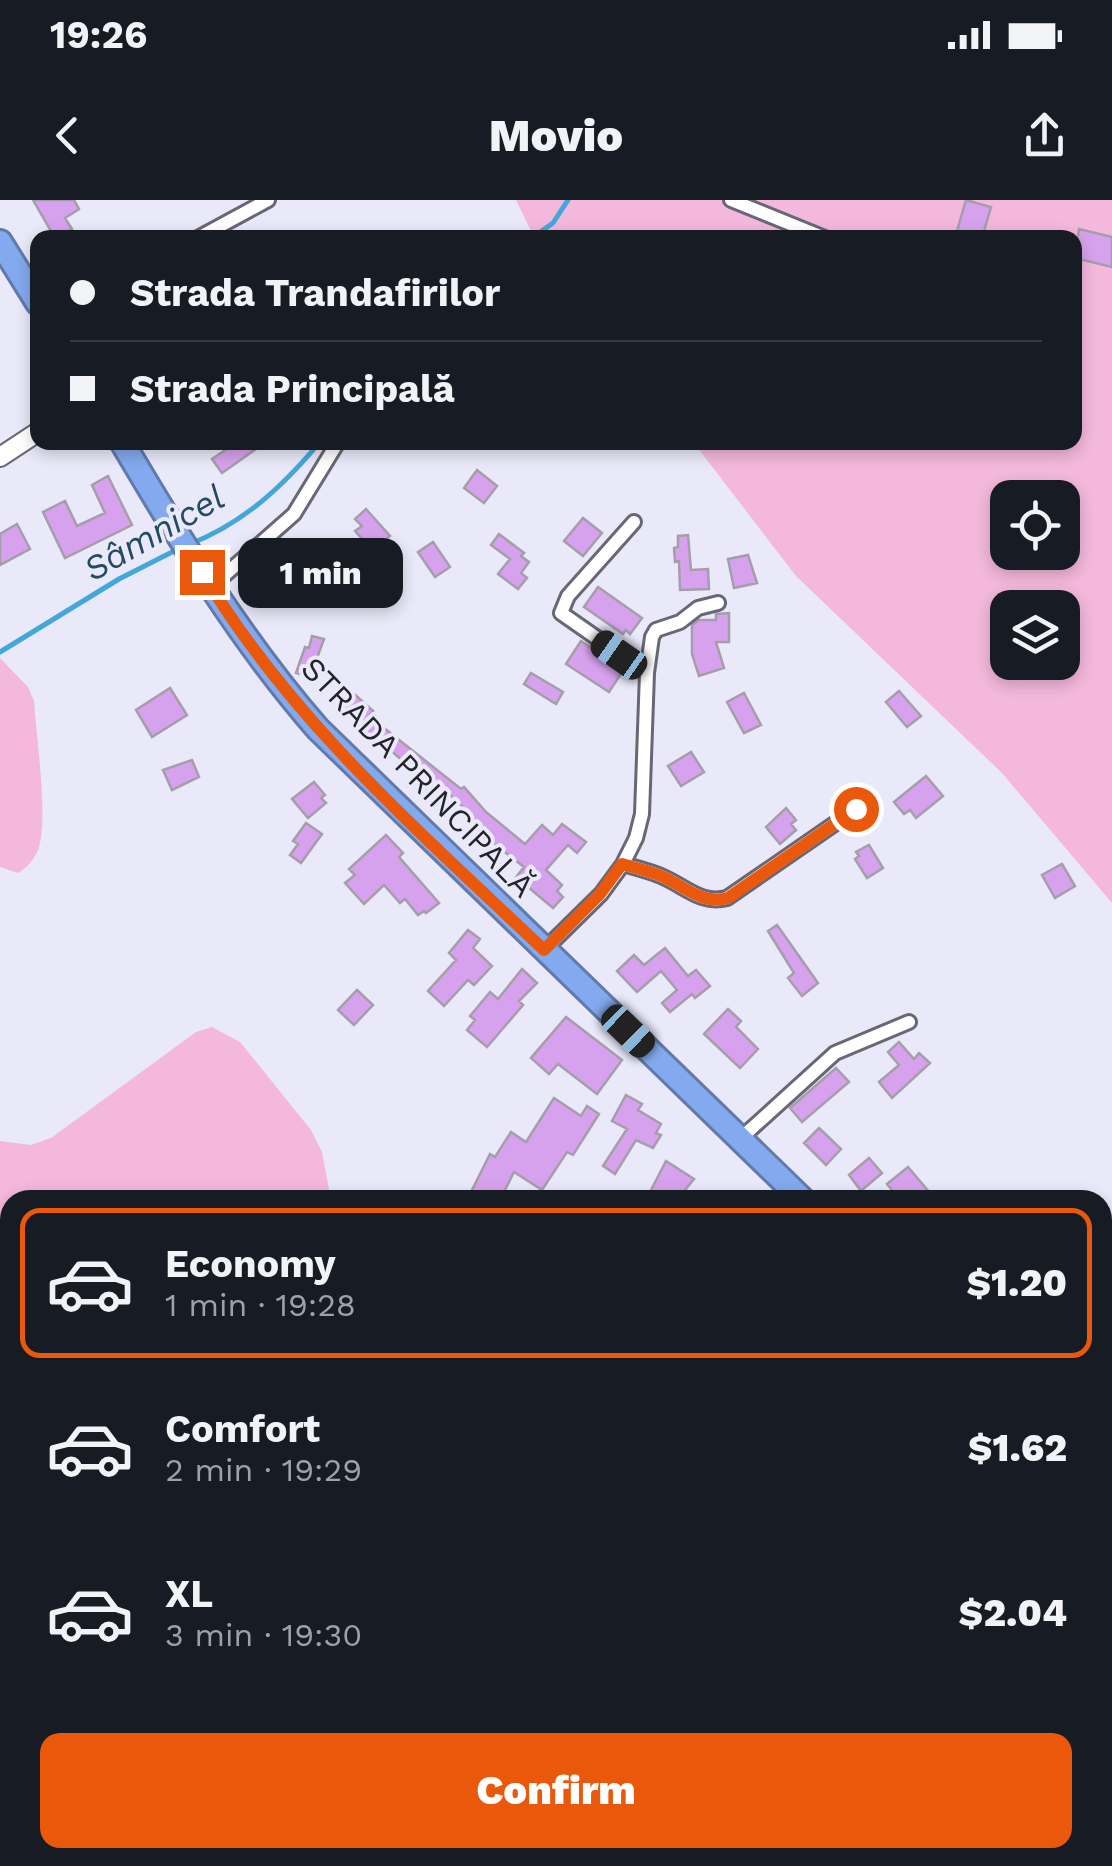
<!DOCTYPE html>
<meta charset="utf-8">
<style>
:root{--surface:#171b24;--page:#242831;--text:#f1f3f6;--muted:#9ea1a6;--line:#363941;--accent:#ea580c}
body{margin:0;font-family:"Work Sans",sans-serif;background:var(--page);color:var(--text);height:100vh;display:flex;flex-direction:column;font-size:38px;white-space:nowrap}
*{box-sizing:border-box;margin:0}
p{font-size:32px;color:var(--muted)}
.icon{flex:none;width:55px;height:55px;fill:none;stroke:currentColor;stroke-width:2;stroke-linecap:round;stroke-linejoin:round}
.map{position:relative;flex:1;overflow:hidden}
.side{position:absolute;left:0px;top:990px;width:1112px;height:678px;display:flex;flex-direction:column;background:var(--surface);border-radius:30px 30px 0 0;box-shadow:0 5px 15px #0003}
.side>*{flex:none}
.top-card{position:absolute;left:30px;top:30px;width:1052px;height:220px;border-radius:20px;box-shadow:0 5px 15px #0003;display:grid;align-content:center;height:220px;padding:0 40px;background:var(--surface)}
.fabs{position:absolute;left:990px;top:280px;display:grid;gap:20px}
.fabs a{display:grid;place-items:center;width:90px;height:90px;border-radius:20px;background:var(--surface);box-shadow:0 5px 15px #0003;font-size:50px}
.end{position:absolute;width:45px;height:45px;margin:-22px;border:12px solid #ea580c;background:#fff;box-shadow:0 0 0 5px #fff}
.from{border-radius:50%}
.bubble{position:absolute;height:70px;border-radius:20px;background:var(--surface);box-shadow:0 5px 15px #0003;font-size:32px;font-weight:800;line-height:70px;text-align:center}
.car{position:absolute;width:30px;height:60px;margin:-30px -15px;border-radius:12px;box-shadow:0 0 8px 2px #0007;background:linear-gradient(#222 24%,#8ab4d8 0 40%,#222 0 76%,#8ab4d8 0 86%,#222 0)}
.top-card b{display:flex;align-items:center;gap:35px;height:95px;font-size:38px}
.top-card b+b{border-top:2px solid var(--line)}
.top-card i{width:25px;height:25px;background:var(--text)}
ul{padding:18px 0 0;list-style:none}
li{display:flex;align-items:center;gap:30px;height:150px;margin:0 20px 15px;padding:0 20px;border:5px solid transparent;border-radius:20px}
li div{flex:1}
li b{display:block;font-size:38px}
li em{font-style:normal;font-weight:800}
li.active{border-color:var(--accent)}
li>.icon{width:90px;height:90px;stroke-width:1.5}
.action{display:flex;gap:20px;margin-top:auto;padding:20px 40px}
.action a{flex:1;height:115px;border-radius:20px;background:var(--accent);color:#fff;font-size:40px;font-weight:800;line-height:115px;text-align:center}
.status{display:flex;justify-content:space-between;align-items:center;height:70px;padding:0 50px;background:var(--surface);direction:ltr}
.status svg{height:28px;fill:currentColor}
header{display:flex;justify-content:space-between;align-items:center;height:130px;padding:0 40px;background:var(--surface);font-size:45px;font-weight:800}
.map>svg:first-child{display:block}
.green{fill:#f3b8db;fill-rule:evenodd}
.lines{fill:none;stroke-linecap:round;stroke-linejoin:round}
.stream{stroke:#44a7da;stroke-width:5}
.river{stroke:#44a7da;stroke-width:28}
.building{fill:#d7a2ed;stroke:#a69daa;stroke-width:2.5}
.street-casing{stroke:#686775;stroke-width:18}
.secondary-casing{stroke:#686775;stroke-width:22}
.highway-casing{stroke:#617aa9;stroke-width:28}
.street{stroke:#fff;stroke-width:12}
.secondary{stroke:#fff;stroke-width:18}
.highway{stroke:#83a9ee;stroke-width:22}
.route{stroke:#ea580c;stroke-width:12}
.labels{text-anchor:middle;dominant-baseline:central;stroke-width:8;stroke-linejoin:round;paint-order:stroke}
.street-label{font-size:32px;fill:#232329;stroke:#e9e9f9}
.water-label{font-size:35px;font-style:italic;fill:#224b61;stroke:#e9e9f9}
</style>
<div class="status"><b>19:26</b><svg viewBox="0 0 49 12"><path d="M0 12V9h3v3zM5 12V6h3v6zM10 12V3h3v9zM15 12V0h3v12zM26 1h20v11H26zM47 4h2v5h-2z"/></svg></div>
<header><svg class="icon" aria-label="back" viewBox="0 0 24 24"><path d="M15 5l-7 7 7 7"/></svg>Movio<svg class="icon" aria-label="share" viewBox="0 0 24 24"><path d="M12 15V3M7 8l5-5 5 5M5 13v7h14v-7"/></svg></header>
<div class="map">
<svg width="1112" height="1666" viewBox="0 0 1112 1666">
<rect width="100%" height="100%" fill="#e9e9f9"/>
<!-- green -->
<path class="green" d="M516 0H1112V703L1002 573 796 376 694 243 1075 242V38L534 37ZM1008 298H1062V352H1008ZM1008 408H1062V462H1008Z
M0 458 28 487 34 501C36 534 49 622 38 650 34 659 27 668 18 673L0 667Z
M212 827 240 842 311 930 322 952 331 1000H10V1658H260L278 1666H0V941L31 945 51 938 196 832Z
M1103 1369 1112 1370V1666H692C672 1659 650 1666 629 1665L625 1658H1102Z"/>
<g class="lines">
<!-- stream -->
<path class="stream" d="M532 38 553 23 568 0
M190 344C244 323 283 286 320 242
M0 452 119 379 180 348"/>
<!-- river -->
<path class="river" d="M0 1045 10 1052
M1102 1583 1112 1592"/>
</g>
<!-- building -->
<path class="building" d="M33 0H74L79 9 65 18 72 29 55 38Z
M966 0 991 7 982 38H955Z
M1079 29 1112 37V67L1075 58Z
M237 242H266L222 273 212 259Z
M477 270 497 286 484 303 464 288Z
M108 276 132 325 65 358 43 312 65 301 77 326 105 313 92 285Z
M366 309 390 336 373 351 355 331 362 326 355 319Z
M583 318 602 333 583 356 564 341Z
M17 324 30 349 0 365V334Z
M499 334 524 353 521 356 529 362 521 373 527 378 518 389 498 374 510 359 491 345Z
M688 335 691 370 708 369 709 389 680 390 679 361 675 362 674 348 678 347V336Z
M433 342 450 367 435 377 418 352Z
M748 355 757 383 734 388 728 359Z
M279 360 304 385 286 402 276 392 279 389 265 375Z
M598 387 642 418 630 434 626 430 623 434 584 407Z
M729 413V442H716L724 468 699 476 692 454V425L699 420H716V414Z
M312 436 324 439 310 477 296 473 305 447 309 448Z
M581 441 624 469 609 492 566 464Z
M531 473 563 492 556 504 524 484Z
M170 488 187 515 152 537 136 510Z
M899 491 921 516 907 527 886 502Z
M352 492 373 511 369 516 461 589 464 587 486 612 525 644 542 625 553 635 562 624 586 642 577 653 568 645 546 670 562 685 557 691 563 697 553 708 528 687 525 691 513 681 524 667 475 629 477 627 463 612 466 610 446 591 438 600 413 577 415 575 401 563 403 561 381 542 377 546 362 534 366 529 340 506Z
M744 493 761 525 744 533 727 502Z
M691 552 704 572 681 586 668 566Z
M192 560 199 577 172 590 163 570Z
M926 576 943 596 916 618 910 610 904 614 894 602Z
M314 582 325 595 321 598 326 603 308 618 292 599Z
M786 608 796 620 791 624 796 630 780 644 766 627Z
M306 623 322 634 301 663 290 655 298 644 293 641Z
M386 635 403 653 399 657 439 703 426 713 424 711 418 715 405 699 400 703 384 685 364 704 345 683 355 675 349 669Z
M869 645 883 668 867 678 855 659 859 656 856 652Z
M1062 664 1075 686 1055 698 1042 675Z
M777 725 818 783 802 796 788 778 794 773 768 731Z
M468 730 480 739 473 748 492 766 474 785 468 780 444 806 428 791 456 760 449 753Z
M665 748 688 776 696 770 710 786 695 798 692 794 670 812 662 803 677 790 661 771 637 792 617 771 634 755 644 765Z
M522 769 537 783 519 801 523 805 487 847 467 830 475 820 470 816 490 792 498 799Z
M357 790 373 805 354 825 338 810Z
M728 809 741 821 736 827 758 849 740 868 704 834Z
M566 817 622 860 597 894 558 864 549 874 531 858Z
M899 842 914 859 919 853 930 863 892 898 879 882 899 865 888 852Z
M836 868 849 882 802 922 790 908Z
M626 895 642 904 638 910 661 924 656 933 661 935 653 948 636 940 615 974 603 966 627 929 612 921Z
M554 898 581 916 587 906 599 914 573 955 567 952 542 990 514 972 500 1000H467L490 954 495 957 511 932 526 942Z
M819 928 841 949 826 965 804 943Z
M869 958 882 973 861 991 849 975Z
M666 961 694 979 677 1000H661L650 992Z
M908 967 936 1000H900L887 984Z"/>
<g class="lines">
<defs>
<path id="street" d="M731 0 825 38
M198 38 268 0
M211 387 294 314 338 242
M647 473 652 437 656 430 680 422 698 408 718 403
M623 664C636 668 649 671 661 676 685 686 701 705 727 698L856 609
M544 750 601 694 623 664 636 638 642 614 647 473 561 413 568 396 634 322
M740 939 835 853 909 822"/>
<path id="secondary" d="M0 257 38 232"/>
<path id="highway" d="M0 42 38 103
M122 242C181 342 242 442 318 529L803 1000
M1102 1237 1112 1244"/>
</defs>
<!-- street casing -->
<use href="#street" class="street-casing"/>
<!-- secondary casing -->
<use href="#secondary" class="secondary-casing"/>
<!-- highway casing -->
<use href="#highway" class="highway-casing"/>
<!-- street -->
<use href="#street" class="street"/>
<!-- secondary -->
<use href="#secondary" class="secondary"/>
<!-- highway -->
<use href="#highway" class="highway"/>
</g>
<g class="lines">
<!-- route -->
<path class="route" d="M202 372C290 520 421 633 544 750L600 694 622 664C636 668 649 671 661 676 685 686 701 705 728 698L856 609"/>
</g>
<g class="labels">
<!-- street labels -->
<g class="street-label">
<text transform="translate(418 577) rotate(46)">STRADA PRINCIPALĂ</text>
</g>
<!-- water labels -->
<g class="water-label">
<text transform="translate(154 333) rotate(-30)">Sâmnicel</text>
</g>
</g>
</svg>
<div class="fabs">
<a><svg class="icon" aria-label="locate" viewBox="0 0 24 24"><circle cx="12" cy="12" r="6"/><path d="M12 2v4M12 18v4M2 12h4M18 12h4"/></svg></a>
<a><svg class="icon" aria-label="layers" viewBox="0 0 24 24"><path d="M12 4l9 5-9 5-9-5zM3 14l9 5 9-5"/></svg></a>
</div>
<i class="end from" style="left:856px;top:609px"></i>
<i class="end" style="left:202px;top:372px"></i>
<div class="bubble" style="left:238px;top:338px;width:165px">1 min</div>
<i class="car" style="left:619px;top:455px;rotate:305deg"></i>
<i class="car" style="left:628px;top:831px;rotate:134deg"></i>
<div class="top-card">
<b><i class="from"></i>Strada Trandafirilor</b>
<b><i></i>Strada Principală</b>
</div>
<section class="side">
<ul>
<li class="active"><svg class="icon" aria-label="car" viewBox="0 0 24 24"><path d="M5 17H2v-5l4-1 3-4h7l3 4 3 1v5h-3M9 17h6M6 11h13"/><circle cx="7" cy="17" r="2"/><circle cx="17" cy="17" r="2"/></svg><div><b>Economy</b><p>1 min · 19:28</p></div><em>$1.20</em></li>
<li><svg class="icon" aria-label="car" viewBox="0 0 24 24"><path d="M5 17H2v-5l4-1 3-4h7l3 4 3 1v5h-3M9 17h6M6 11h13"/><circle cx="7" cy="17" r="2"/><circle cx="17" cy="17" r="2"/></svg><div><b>Comfort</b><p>2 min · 19:29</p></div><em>$1.62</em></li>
<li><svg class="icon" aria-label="car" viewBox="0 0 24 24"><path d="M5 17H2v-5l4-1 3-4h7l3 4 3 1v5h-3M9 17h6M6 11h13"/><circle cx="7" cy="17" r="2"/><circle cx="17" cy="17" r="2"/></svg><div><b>XL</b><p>3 min · 19:30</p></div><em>$2.04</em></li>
</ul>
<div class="action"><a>Confirm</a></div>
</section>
</div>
